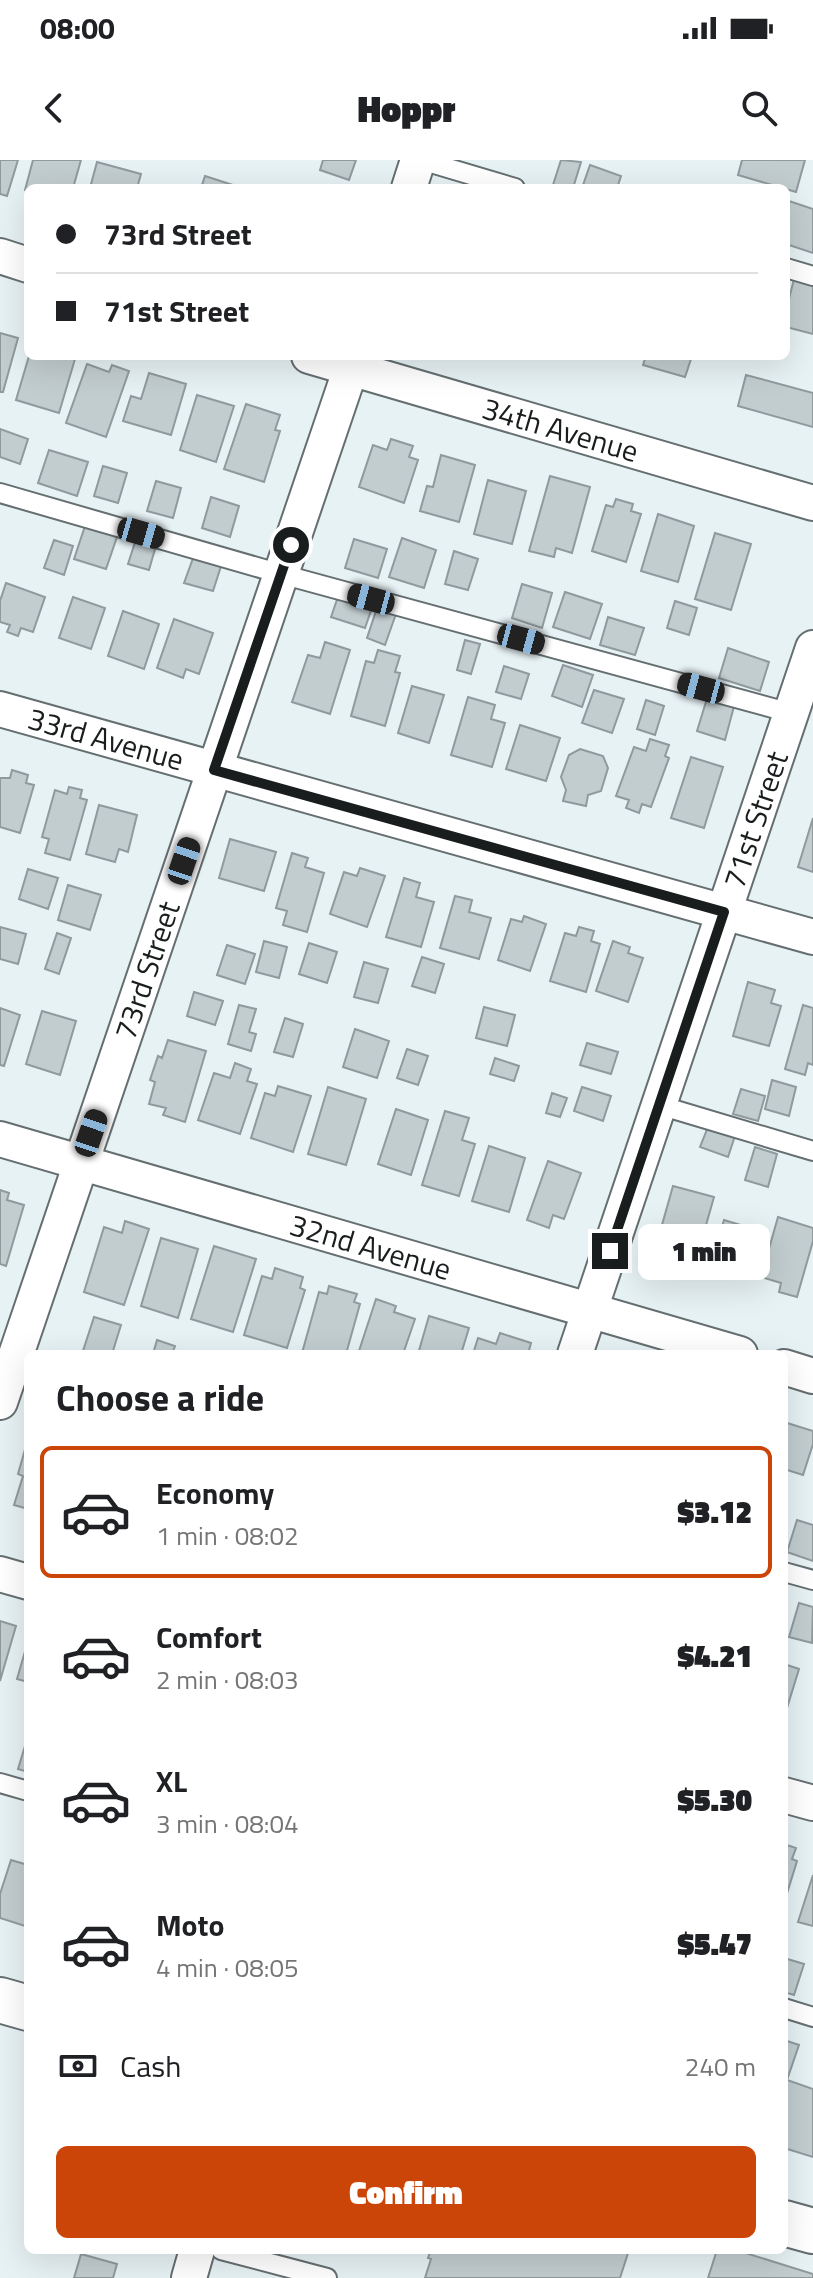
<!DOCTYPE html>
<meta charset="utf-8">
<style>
:root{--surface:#fff;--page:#f2f2f2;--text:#202124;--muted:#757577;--line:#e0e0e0;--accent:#cb4508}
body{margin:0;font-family:"Titillium Web",sans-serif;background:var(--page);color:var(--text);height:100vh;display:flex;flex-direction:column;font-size:30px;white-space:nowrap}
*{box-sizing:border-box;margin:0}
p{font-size:26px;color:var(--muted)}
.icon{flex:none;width:44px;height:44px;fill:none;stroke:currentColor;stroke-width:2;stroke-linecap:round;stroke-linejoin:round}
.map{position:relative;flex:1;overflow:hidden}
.sheet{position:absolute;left:24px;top:1190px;width:764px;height:904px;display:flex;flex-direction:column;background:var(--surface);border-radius:12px;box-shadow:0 8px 32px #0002}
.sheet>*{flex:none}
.banner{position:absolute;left:24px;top:24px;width:766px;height:176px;border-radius:12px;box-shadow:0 8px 32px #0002;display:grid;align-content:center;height:176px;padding:0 32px;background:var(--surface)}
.end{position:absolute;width:36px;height:36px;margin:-18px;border:10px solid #191d1e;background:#fff;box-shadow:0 0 0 4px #fff}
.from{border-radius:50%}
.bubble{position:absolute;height:56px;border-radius:12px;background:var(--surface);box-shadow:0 8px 32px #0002;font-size:26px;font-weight:800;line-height:56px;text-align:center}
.car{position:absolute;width:24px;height:48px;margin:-24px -12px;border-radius:10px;box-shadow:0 0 6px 2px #0007;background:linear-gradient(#222 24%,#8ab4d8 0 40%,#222 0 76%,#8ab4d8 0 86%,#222 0)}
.banner b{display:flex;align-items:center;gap:28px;height:76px;font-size:30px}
.banner b+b{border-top:2px solid var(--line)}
.banner i{width:20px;height:20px;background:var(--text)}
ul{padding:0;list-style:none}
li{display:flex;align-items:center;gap:24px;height:132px;margin:0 16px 12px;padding:0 16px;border:4px solid transparent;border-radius:12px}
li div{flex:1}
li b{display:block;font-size:30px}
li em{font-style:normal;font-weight:800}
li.active{border-color:var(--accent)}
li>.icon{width:72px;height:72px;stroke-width:1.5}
h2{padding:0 32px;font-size:36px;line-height:96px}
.pay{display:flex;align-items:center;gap:20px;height:88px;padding:0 32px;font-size:30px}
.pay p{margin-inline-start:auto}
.action{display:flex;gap:16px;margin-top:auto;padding:16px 32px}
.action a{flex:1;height:92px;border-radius:12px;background:var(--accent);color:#fff;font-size:32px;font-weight:800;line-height:92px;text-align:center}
.status{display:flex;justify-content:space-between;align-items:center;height:56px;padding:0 40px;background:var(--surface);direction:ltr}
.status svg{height:22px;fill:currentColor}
header{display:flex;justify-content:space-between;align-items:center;height:104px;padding:0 32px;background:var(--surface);font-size:36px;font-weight:800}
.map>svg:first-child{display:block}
.building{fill:#c2cdd0;stroke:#909a9d;stroke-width:2}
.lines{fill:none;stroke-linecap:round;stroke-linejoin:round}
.lane-casing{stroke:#656e71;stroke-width:22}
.street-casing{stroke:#656e71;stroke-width:38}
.secondary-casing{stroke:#656e71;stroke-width:48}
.lane{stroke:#fff;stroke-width:18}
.street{stroke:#fff;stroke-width:34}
.secondary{stroke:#fff;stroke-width:44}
.route{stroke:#191d1e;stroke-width:10}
.labels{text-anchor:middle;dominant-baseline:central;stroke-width:6;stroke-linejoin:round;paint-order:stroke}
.street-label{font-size:30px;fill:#191d1e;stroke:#fbfefe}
</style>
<div class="status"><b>08:00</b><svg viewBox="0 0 49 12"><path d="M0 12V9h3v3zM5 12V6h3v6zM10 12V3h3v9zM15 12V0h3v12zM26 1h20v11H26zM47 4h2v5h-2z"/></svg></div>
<header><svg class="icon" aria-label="back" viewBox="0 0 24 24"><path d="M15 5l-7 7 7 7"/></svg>Hoppr<svg class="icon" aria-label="search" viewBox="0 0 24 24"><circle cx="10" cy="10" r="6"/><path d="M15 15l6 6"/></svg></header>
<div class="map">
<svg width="813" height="2118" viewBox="0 0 813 2118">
<rect width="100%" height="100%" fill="#e7f2f5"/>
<!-- building -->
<path class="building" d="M0 0H18L7 36 0 34Z
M33 0H81L73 28H28V31L25 30Z
M323 0H356L349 20 320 10Z
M561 0 581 2 573 28H552Z
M742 0H805L796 32 738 15Z
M97 2 141 14 137 28H90Z
M590 5 621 16 617 28H582Z
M205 16 242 28H201Z
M786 40 813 49V93L786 84Z
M794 119 813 125V174L786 167V151Z
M0 173 18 178 3 232H0Z
M29 196H65L75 199 59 253 16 240Z
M646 196H692L685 217 643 205Z
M87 204 109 212 112 205 129 211 106 277 66 263Z
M149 213 186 224 171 275 123 261 131 236 141 239Z
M746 215 813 233V267L738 246Z
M197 235 234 246 216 302 180 290Z
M246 244 280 255 275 270 280 271 264 322 224 309Z
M0 269 28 279 20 304 0 297Z
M391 279 413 286 409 297 418 300 404 343 359 327 373 285 387 290Z
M49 290 88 302 77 336 38 323Z
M441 295 475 305 459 362 420 351 427 326 433 327Z
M103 306 127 313 118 343 94 336Z
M550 316 590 327 572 393 556 388 554 397 529 391Z
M488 320 526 331 512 384 474 374Z
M156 321 181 328 173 358 147 351Z
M211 337 239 346 230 377 202 368Z
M616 339 633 344 631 351 641 354 626 402 592 391 606 345 613 347Z
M658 354 694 366 678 422 641 411Z
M87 360 119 371 106 409 74 399Z
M715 373 751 384 731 450 695 439Z
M137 376 157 382 149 410 128 404Z
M402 378 436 390 424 428 389 417Z
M354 379 387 389 378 418 345 408Z
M54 380 73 386 64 415 44 408Z
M196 390 223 400 213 431 184 423Z
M454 391 478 399 468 430 445 424Z
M6 423 45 437 33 472 21 468 18 476 7 472 10 465 0 462V441Z
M522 424 552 433 542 468 512 458Z
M340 431 374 442 365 468 331 457Z
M565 432 602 444 590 479 553 467Z
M73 437 105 448 91 489 59 478Z
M675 441 697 448 689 475 667 468Z
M378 445 397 451 385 485 367 478Z
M123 451 159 464 144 509 108 496Z
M608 457 644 468 635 495 600 485Z
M174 459 213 473 199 514 186 509 183 518 157 508Z
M465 480 480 484 471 514 457 510Z
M325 482 350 490 330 554 292 542 308 495 320 498Z
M728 488 769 502 760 531 719 518Z
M378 490 400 496 395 512 400 513 385 566 351 556 366 501 374 503Z
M563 505 593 515 582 547 552 536Z
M504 506 529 514 521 539 496 532Z
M412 526 444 535 429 583 398 573Z
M594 530 624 539 612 573 582 563Z
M709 532 736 539 725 580 697 571Z
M468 537 495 545 491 559 505 563 492 607 451 595Z
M646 540 664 546 655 575 637 569Z
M520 565 560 578 546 621 506 609Z
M650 579 669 585 665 596 669 598 651 647 642 644 639 653 626 648 629 640 616 636 634 587 646 591Z
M580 589 603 596 608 608 601 631 588 635 586 646 563 641 566 630 561 617 569 595Z
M691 597 723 607 704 668 671 658Z
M12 610 28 615 26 623 34 625 20 673 0 667V618H10Z
M69 627 82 630 80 638 87 640 70 700 45 693 49 679 42 677 55 630 67 634Z
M99 645 137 655 128 692 119 689 115 702 86 694Z
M813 658V712L798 707Z
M230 679 276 692 264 731 219 718Z
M292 693 308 698 305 707 324 713 307 772 283 765 287 751 276 748Z
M360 708 385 716 367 767 330 754 344 712 357 716Z
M28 709 58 718 48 749 19 739Z
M404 718 420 723 416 737 434 742 421 787 386 777Z
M68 725 101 735 90 770 58 760Z
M455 736 472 740 469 752 491 758 479 799 440 788Z
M524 756 546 764 530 811 498 800 511 759 522 762Z
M0 767 26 774 18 804 0 799Z
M579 767 594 771 591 781 600 784 586 832 550 821 565 773 576 776Z
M57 773 71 778 59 814 45 809Z
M264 781 287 787 279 818 256 812Z
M613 781 630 787 628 793 643 798 628 842 596 831Z
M309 783 337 792 327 823 299 814Z
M227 785 255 794 245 824 217 815Z
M422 797 444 804 435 833 412 826Z
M364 802 388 809 378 843 354 837Z
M748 822 775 830 771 843 781 846 769 886 733 876Z
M194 832 223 841 215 865 187 856Z
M239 845 256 849 249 872 256 874 251 891 228 884Z
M803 845 813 848V905L808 903 805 915 785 909Z
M484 847 515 855 507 886 476 878Z
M0 848 20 855 4 906 0 905Z
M42 851 76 861 60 915 26 904Z
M285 858 303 864 293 897 274 892Z
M355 869 389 881 377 918 343 907Z
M168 880 206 891 185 962 163 955 166 948 149 944 155 922 150 920 158 896 162 898Z
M587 883 618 892 611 914 580 905Z
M407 889 428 896 418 925 397 918Z
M495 898 519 906 514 921 490 914Z
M235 903 251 909 247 921 257 924 240 974 198 960 214 913 230 918Z
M772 920 796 927 789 956 765 949Z
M278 926 311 936 293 992 251 978 265 933 275 936Z
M328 927 366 939 346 1005 308 994Z
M582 927 611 936 603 961 574 951Z
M741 929 765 936 758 961 733 954Z
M552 933 567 938 560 957 546 953Z
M396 949 428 960 411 1015 378 1004Z
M445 951 469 958 462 980 475 984 459 1036 422 1025Z
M708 967 735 976 728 997 700 987Z
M489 986 525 998 509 1052 472 1041Z
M755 987 777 994 768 1027 745 1020Z
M548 1001 581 1013 564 1059 553 1055 549 1068 527 1060Z
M673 1026 714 1037 697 1097 656 1086Z
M0 1030 9 1033 7 1040 24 1045 6 1106 0 1104Z
M778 1057 813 1068V1081L797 1137 779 1132 781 1123 761 1117Z
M724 1060 757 1070 743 1117 710 1107Z
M125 1061 149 1069 124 1145 84 1132 104 1067 122 1073Z
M161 1078 198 1089 178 1158 141 1146Z
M214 1086 256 1099 233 1172 191 1159Z
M275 1108 303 1117 300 1128 305 1130 287 1188 244 1175 262 1116 272 1119Z
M329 1126 357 1134 354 1142 360 1144 346 1194 302 1193 319 1132 327 1134Z
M376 1139 396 1146 394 1152 415 1159 403 1194H358Z
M429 1156 469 1168 461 1194H418Z
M94 1157 121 1165 112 1194H82Z
M500 1173 531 1183 528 1194H473L478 1178 496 1184Z
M157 1180 175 1186 172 1194H153Z
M784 1262 813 1271V1284L803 1315 784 1309Z
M26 1286H28V1349L14 1345 23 1316 18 1314Z
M797 1360 813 1365V1401L787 1392Z
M799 1443 813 1447 812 1483 789 1477Z
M0 1461 16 1466 0 1521Z
M28 1481V1522L17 1519Z
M784 1504 799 1509 787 1548 784 1547Z
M28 1576V1612L18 1609Z
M784 1684 796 1688 792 1699 797 1701 785 1740Z
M11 1700 28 1705V1767L0 1758V1734Z
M813 1715V1766L798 1762Z
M784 1798 804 1804 794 1835 784 1832Z
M784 1880 799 1885 787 1920 813 1929V1997L784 1988Z
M431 2090H629L620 2118H425L431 2099 428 2098Z
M717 2090H736L813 2114V2118H708Z
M81 2094 117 2104 113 2118H74Z"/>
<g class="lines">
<defs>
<path id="lane" d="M421 0 515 28
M786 108 813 116
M0 333 281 414 791 553
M659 945 813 991
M784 1412 813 1420
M0 1623 28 1631
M784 1848 813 1857
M221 2090 327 2118"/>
<g id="street">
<path d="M409 28 418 0"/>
<path d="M0 96 28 105"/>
<path id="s1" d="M309 196 813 343"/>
<path id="s2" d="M0 549 813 777"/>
<path id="s3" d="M0 979 740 1194"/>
<path id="s4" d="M575 1194 813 488"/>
<path d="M784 1207 813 1216"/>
<path id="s5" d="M0 1242 355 196"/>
<path d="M0 1414 28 1422"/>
<path d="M784 1635 813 1643"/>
<path d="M189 2118 197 2090"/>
</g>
<path id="secondary" d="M0 1840 28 1848
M784 2063 813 2071"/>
</defs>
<!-- lane casing -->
<use href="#lane" class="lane-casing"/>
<!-- street casing -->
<use href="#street" class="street-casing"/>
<!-- secondary casing -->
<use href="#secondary" class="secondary-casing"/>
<!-- lane -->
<use href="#lane" class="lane"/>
<!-- street -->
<use href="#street" class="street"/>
<!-- secondary -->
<use href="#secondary" class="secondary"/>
</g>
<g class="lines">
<!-- route -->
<path class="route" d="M291 385 214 610 724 752 610 1091"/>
</g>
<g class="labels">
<!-- street labels -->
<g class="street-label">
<text stroke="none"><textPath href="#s1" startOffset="262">34th Avenue</textPath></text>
<text stroke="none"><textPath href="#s2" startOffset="110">33rd Avenue</textPath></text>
<text stroke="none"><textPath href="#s4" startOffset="564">71st Street</textPath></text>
<text stroke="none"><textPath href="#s5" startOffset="456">73rd Street</textPath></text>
<text stroke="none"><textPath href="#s3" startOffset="386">32nd Avenue</textPath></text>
</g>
</g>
</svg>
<i class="end from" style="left:291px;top:385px"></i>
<i class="end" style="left:610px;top:1091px"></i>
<div class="bubble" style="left:638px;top:1064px;width:132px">1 min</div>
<i class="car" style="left:141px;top:373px;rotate:106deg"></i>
<i class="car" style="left:371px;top:439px;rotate:285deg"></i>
<i class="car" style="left:521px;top:479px;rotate:105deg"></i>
<i class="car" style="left:701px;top:528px;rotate:285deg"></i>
<i class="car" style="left:184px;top:701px;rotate:19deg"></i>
<i class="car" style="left:91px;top:973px;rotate:19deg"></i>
<div class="banner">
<b><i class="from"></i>73rd Street</b>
<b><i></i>71st Street</b>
</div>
<section class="sheet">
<h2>Choose a ride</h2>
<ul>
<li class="active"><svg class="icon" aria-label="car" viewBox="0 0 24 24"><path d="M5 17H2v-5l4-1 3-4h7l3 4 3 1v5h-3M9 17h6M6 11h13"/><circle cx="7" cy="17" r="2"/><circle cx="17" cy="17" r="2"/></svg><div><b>Economy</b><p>1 min · 08:02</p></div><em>$3.12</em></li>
<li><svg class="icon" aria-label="car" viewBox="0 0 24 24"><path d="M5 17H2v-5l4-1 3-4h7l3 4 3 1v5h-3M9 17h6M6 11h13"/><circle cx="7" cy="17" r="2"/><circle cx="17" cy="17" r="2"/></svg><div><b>Comfort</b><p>2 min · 08:03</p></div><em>$4.21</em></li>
<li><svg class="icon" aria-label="car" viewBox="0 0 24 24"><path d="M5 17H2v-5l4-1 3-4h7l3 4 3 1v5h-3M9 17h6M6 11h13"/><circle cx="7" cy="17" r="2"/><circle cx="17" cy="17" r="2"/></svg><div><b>XL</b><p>3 min · 08:04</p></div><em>$5.30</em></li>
<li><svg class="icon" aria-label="car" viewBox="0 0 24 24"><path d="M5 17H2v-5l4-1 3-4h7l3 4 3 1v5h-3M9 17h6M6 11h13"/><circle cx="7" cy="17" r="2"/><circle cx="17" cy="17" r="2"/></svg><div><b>Moto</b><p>4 min · 08:05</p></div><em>$5.47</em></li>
</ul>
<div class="pay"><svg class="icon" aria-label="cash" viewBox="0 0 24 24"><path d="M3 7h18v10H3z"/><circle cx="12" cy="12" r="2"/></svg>Cash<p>240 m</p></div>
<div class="action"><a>Confirm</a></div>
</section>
</div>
